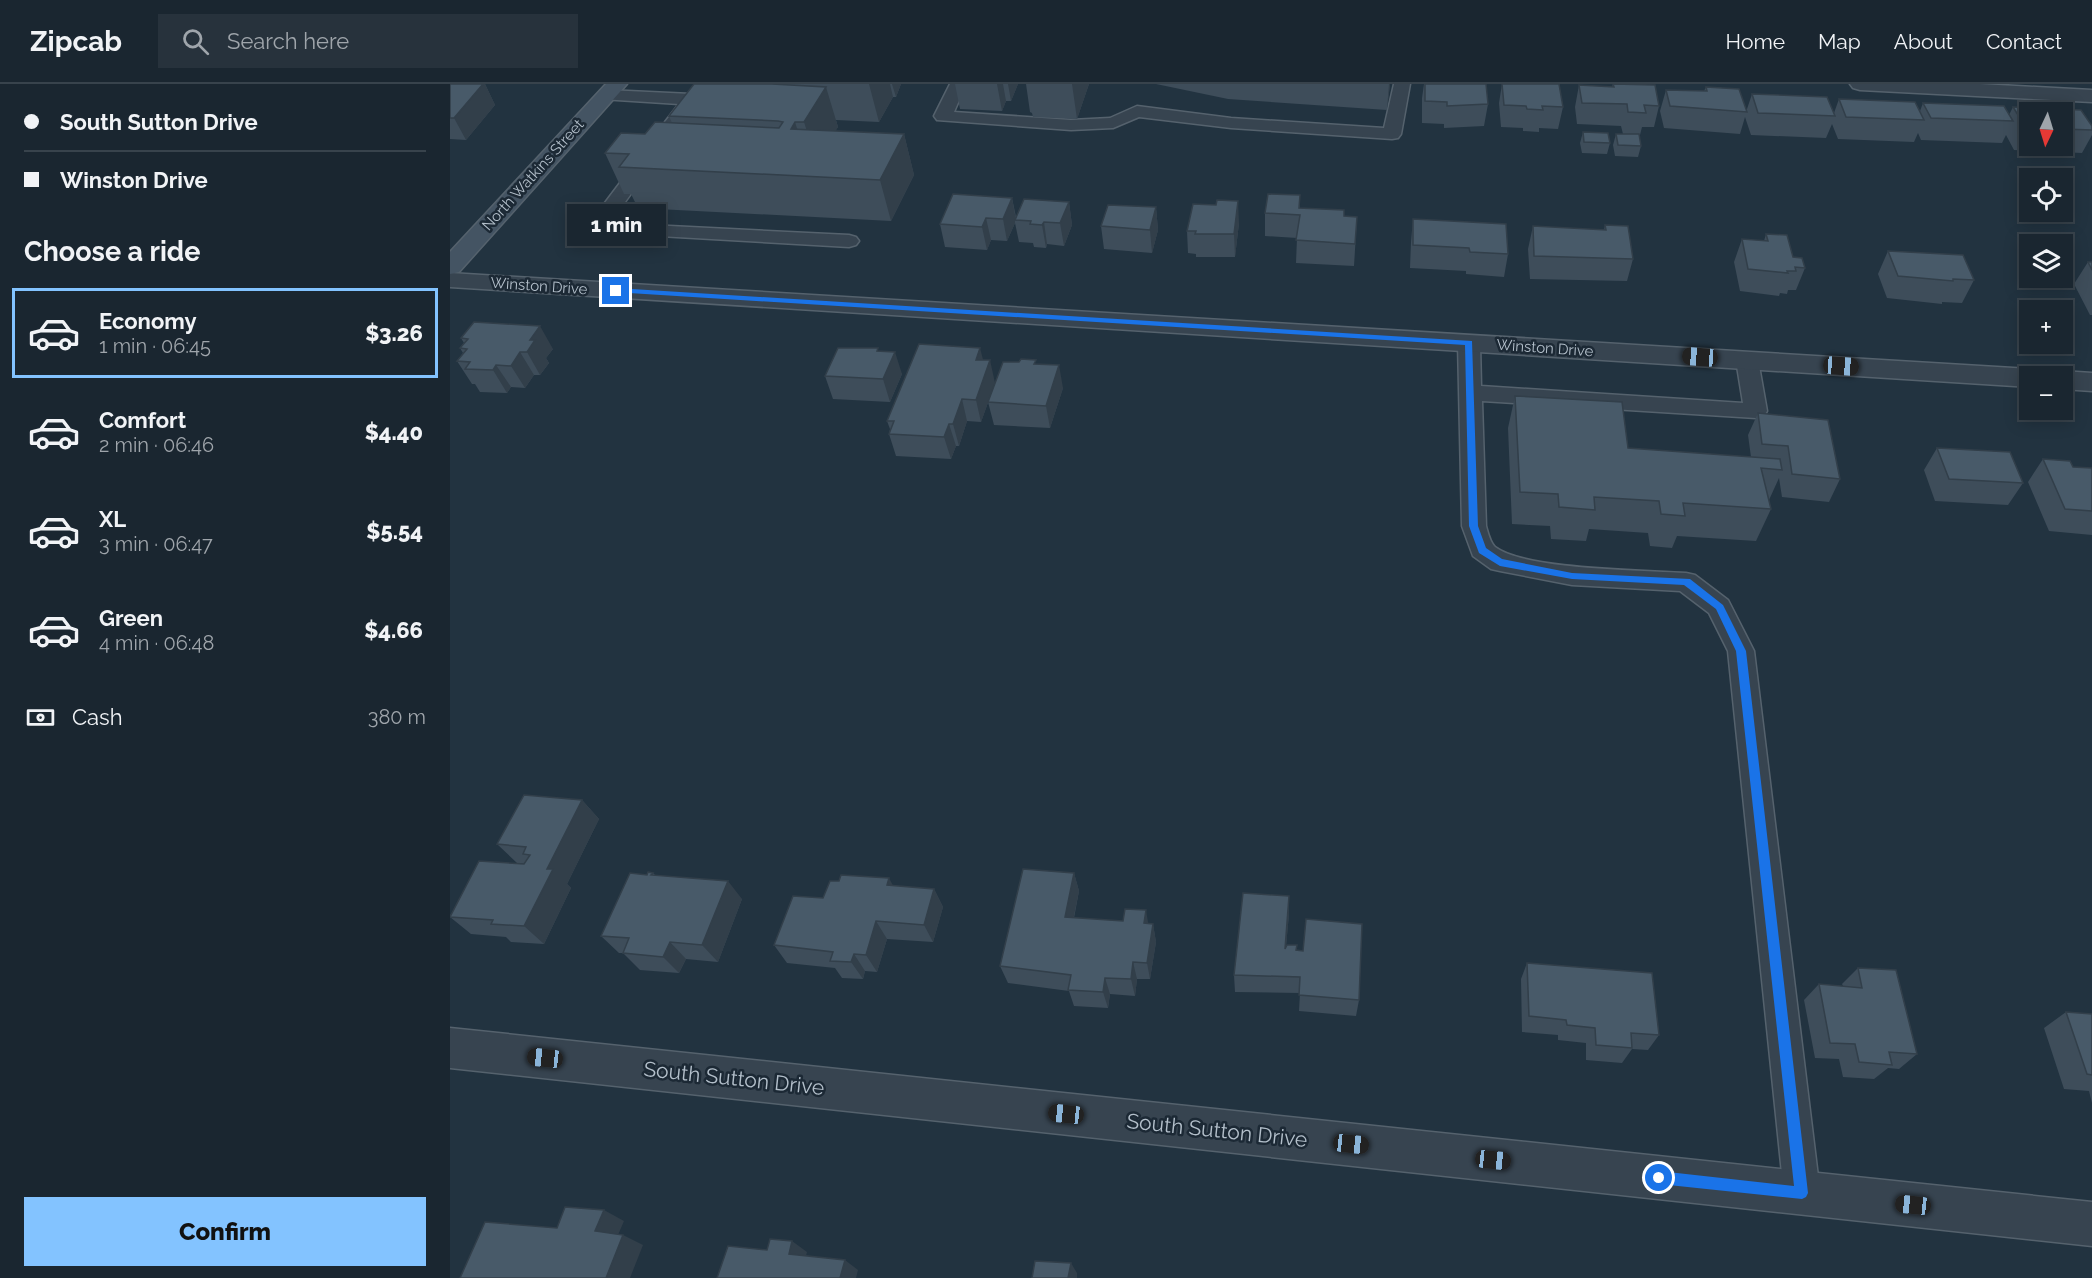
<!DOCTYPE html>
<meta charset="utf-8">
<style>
:root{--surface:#1a2630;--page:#27323c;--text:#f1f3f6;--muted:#9fa5ab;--line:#38434c;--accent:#83c3ff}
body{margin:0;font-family:Raleway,sans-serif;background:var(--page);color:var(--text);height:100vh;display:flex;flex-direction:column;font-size:22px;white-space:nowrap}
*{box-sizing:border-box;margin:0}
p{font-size:20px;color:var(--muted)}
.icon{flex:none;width:33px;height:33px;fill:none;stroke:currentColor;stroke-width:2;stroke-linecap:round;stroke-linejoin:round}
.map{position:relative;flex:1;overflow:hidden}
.panel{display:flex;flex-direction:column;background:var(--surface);width:450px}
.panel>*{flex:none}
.banner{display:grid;align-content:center;height:132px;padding:0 24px;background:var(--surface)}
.needle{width:39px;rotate:184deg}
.tools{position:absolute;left:1569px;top:18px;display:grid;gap:12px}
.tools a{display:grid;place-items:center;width:54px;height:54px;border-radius:0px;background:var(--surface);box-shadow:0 3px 15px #0003,0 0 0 2px var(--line);font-size:30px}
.end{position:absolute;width:27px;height:27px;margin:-14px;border:8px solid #1a73e8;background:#fff;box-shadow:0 0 0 3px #fff}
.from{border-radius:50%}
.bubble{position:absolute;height:42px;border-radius:0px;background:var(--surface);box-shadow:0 3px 15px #0003,0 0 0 2px var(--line);font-size:20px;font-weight:800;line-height:42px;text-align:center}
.car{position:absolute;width:18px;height:36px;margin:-18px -9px;border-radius:8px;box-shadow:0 0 4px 2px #0007;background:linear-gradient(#222 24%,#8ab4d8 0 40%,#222 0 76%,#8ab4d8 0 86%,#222 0)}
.banner b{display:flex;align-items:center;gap:21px;height:57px;font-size:22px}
.banner b+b{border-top:2px solid var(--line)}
.banner i{width:15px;height:15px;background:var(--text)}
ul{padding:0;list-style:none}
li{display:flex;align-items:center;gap:18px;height:90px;margin:0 12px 9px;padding:0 12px;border:3px solid transparent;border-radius:0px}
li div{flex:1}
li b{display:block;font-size:22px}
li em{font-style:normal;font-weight:800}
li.on{border-color:var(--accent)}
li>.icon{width:54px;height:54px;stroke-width:1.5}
h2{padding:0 24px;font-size:27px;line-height:72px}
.pay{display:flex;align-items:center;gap:15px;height:66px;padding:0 24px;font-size:22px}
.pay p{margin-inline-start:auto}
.cta{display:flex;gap:12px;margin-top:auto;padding:12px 24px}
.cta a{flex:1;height:69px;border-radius:0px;background:var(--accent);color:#111;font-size:24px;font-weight:800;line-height:69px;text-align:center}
header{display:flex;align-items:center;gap:36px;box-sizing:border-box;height:84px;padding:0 30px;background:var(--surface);border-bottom:2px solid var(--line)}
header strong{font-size:28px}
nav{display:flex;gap:33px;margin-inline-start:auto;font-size:21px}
.search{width:420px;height:54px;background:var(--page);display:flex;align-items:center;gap:15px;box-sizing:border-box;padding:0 21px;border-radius:0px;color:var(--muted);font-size:22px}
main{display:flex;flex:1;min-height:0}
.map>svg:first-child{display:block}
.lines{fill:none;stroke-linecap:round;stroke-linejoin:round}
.lane-casing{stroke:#55626d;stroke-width:3}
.street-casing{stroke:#55626d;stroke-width:3}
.secondary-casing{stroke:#55626d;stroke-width:3}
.lane{fill:#374450;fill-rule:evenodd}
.street{fill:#374450;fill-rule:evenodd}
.secondary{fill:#445463;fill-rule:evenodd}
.wall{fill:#3e4d5a;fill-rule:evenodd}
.shaded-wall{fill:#323f4a}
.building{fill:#485a69;stroke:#323f4a;stroke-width:1.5}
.route{fill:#1a73e8}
.labels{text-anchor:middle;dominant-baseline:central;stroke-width:5;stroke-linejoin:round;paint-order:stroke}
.far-street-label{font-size:15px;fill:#b3bfca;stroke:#1c2935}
.near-street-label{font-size:21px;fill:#b3bfca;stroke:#1c2935}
</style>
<header>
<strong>Zipcab</strong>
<div class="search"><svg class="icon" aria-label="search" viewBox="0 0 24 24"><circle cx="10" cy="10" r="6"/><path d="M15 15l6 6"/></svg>Search here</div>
<nav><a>Home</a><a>Map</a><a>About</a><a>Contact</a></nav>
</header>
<main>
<section class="panel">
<div class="banner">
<b><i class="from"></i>South Sutton Drive</b>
<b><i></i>Winston Drive</b>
</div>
<h2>Choose a ride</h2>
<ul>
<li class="on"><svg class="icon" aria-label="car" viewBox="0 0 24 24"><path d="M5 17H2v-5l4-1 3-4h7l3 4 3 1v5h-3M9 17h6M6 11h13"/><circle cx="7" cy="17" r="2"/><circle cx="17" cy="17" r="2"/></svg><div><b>Economy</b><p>1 min · 06:45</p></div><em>$3.26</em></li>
<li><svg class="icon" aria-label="car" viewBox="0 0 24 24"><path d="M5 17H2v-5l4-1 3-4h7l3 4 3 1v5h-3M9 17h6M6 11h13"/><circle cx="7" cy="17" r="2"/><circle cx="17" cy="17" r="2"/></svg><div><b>Comfort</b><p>2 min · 06:46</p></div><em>$4.40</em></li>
<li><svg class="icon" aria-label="car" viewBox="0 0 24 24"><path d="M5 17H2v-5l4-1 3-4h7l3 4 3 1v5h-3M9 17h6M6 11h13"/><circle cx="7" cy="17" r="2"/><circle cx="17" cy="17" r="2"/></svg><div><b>XL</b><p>3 min · 06:47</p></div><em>$5.54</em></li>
<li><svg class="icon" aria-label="car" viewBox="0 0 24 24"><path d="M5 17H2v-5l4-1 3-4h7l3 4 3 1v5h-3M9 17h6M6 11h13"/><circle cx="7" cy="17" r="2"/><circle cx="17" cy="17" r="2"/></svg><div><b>Green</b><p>4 min · 06:48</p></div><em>$4.66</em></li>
</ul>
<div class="pay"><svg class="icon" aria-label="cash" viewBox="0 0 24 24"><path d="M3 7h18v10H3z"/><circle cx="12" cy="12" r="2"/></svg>Cash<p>380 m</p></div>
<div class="cta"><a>Confirm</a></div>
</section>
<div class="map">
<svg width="1642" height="1194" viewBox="0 0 1642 1194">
<rect width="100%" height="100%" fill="#223340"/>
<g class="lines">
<defs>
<path id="lane" d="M500 0H516L504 28 621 36 660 34 687 22 781 34 934 44 944 0H960L951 50 948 54 942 55 781 44 689 33 663 44 621 46 487 36 484 32Z
M157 6 241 10 247 11 250 15 230 42H218L215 38 229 20 151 15 148 11 151 7Z
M194 74 200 75 203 79 160 139 399 151 406 153 409 157 406 161 399 163 139 148 136 144 139 140 188 75Z
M1019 252 1027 254 1030 259 1031 302 1293 319 1286 276 1289 271 1297 269 1305 271 1308 276 1317 327 1314 332 1306 334 1032 317 1036 442C1038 449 1040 458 1045 463 1075 486 1195 486 1236 489L1245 491 1278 516 1304 567 1370 1109 1365 1122 1352 1127 1339 1122 1334 1109 1278 567 1259 529 1230 507 1122 501 1050 487 1041 485 1023 472 1012 442 1008 259 1011 254Z"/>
<path id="street" d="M1400 0H1530L1642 6V18L1410 6 1403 4Z
M0 189 1580 285 1589 288 1592 292H1580V303L0 203Z
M1612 287 1642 289V307L1612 305V292H1601Z
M0 944 1642 1118V1162L0 984Z"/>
<path id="secondary" d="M156 0H177L9 188 0 190V168Z"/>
</defs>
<!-- lane casing -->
<use href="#lane" class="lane-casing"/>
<!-- street casing -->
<use href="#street" class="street-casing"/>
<!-- secondary casing -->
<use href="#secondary" class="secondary-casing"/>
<!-- lane -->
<use href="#lane" class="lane"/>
<!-- street -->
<use href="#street" class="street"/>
<!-- secondary -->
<use href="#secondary" class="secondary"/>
</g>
<!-- wall -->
<path class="wall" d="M0 0H35L45 21 16 56 0 55Z
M244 0H451L446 13H443L429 38 386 36 388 43 385 47 454 50 464 91 441 137 188 124 181 110H174L155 69 195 50 222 39 219 32Z
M505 0H568L561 17H556L552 27 510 25Z
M576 0H639L627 35 583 33 582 29 580 28Z
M706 0H940L937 26 778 15Z
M974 0H1036L1038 20 1034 42 994 44V40L972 39V14Z
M1052 0H1109L1113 23 1108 45 1089 44V48L1073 47V44L1051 43 1049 19Z
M1163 0 1209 22 1204 43H1192L1190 51H1189L1191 62 1188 73 1165 72 1163 61 1166 50H1173L1171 42 1127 40 1125 23 1129 1 1162 3Z
M1256 3 1289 5 1296 28 1302 10 1377 13 1384 29 1389 15 1465 18 1470 27 1473 19 1554 22 1559 31 1563 23 1631 26 1642 42V51L1632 69 1564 66 1556 51 1552 59 1471 56 1468 49 1464 58 1388 55 1382 40 1376 54 1301 51 1295 33 1290 50 1214 44 1210 27 1216 6 1254 7ZM1580 28H1612V62H1580Z
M1133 48 1160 59 1157 70 1132 69 1130 59Z
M503 110 562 114 566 133 574 115 619 118 622 141 614 162 597 160 596 164 584 163 583 159 569 158 565 139 557 157 541 156 537 166 495 163 490 140Z
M850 111V124L894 132 907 133 904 182 846 179 847 154 815 152V129Z
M706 123 708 146 702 169 654 165 651 142Z
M963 135 1058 170 1054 193 1016 190V187L960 184 961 158Z
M789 139 785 173H746V170L738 169 737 147Z
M1155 141 1183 175 1177 197 1080 195 1078 165 1083 142 1154 146Z
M1316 150 1355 184 1346 206H1338L1337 210 1330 209 1329 212 1290 207 1284 178 1292 155 1314 157Z
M1438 167 1524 196 1512 219 1492 218V220L1437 214 1428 190Z
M1638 178H1642V231H1640L1624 200Z
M11 254 103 265 96 274 99 279 90 291H84L75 304 61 303 57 309 30 308 25 300H22L7 277 13 269 10 264 14 259Z
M429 267 452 290 440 318 383 315 375 292Z
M533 276 545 299 531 338 517 337 509 362H506L501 375 446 372 439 350 440 345 437 337Z
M569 278 587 280 613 304 600 344 544 341 538 318Z
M1065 312 1178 364 1301 373 1298 351 1308 329 1390 395 1379 418 1332 413 1329 394 1319 416 1321 425 1306 457 1227 452 1222 464 1200 462 1198 449 1139 445 1136 457 1101 455 1100 442 1062 440 1058 344Z
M1487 364 1573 399 1558 421 1485 417 1474 386Z
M1593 375 1623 383 1642 384V451L1599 447 1578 398Z
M132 716 149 735 117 800 121 804 94 860 61 858 56 853 21 850 0 833V831L74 780 67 779 47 760Z
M203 789 205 791 292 815 268 878 236 875 229 889 190 886 173 869H169L151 852 197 791Z
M624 789 629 807 624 834 703 840 706 858 700 895H687L685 912 660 910 658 924 624 922 619 907 558 899 550 882Z
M443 802 484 805 493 823 483 858 437 855 427 888 415 887 413 895 392 894 385 884 337 879 324 861Z
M839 830 836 862 847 861V866L853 867 909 916 906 932 849 927 850 909 785 908 784 891Z
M1077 879 1209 951 1198 966 1182 965 1172 979 1136 976V959L1108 956V951L1072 948 1071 895Z
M1408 884 1467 970 1449 985 1438 984 1424 995 1393 993 1389 975 1365 974 1354 916 1369 900 1393 902 1392 900Z
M1616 928 1642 930V1019L1639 1007 1614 1005 1594 944Z"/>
<!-- shaded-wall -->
<path class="shaded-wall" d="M33 0H35L45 21 16 56 4 34Z
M419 0H440L443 13 429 38Z
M442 0H451L446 13Z
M547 0H553L556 17 552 27Z
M558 0H568L561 17Z
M622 0H639L627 35Z
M939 0H940L937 26Z
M376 3 388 43 367 78 354 38Z
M345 38 358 79 341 45Z
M454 50 464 91 441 137 430 96Z
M562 114 566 136H565V139L557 157 553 135Z
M788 117 789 139 785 173 784 150Z
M619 118 622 141 614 162 610 139Z
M706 123 708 146 702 169 700 146Z
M536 134 541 156 537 166 532 143Z
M594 138 597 160 596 164 592 141Z
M90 242 103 265 96 274 99 279 90 291 77 268 80 256Z
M530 264 536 287 540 276 545 299 531 338 526 316V276Z
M70 268 84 291 75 304 61 282Z
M445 268 452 290 440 318 433 295Z
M46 281 61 303 57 309 43 286Z
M609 281 613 304 600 344 596 322Z
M512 315 517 337 509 362 503 340Z
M499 340 506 362 501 375 494 353Z
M132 716 149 735 117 800 121 804 94 860 74 842 97 785Z
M624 789 629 807 620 851 615 833Z
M439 794 449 813 437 801Z
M278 797 292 815 268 878 252 861Z
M484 805 493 823 483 858 474 841Z
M839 812V830L834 882 835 865Z
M696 826 699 844 694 839Z
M426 837 437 855 427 888 416 871Z
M703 840 706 858 700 895 697 879Z
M220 858 236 875 229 889 213 873Z
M404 870 415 887 413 895 401 878Z
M683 878 687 895 685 912 681 895Z
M655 894 660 910 658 924 653 908Z
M154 1126 174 1137 165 1158 145 1147Z
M173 1151 193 1161 180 1194H156Z
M342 1157 357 1168 354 1180 339 1170Z
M395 1176 408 1186 406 1194H390Z
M621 1179 627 1189V1194H618Z"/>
<!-- building -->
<path class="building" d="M0 0H33L4 34H0Z
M244 0H322L376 3 354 38H345L341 45 454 50 430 96 169 83 179 70 155 69 171 49 195 50 205 38 329 44 333 38 328 37 219 32Z
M975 0H1036L1038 20 997 22V18L975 17Z
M1052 0H1109L1113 23 1092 22 1093 26 1077 25 1076 22 1054 21Z
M1163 0 1205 1 1209 22 1194 21 1196 29 1178 28 1177 20 1132 19 1129 1 1164 3Z
M1256 3 1289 5 1297 28 1220 22 1216 6 1257 7Z
M1302 10 1377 13 1385 32 1308 29Z
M1389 15 1465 18 1474 36 1396 33Z
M1473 19 1554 22 1563 37 1481 34Z
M1563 23 1631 26 1642 42V46L1612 45V28H1580V44H1576Z
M1133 48 1158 49 1160 59 1134 58Z
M1166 50H1189L1191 62 1168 61Z
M503 110 562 114 553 135 536 134 532 143 490 140Z
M818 110 850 111 849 124 894 126V132L907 133 905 160 846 156 850 131 815 129Z
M574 115 619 118 610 139 594 138 592 141 580 140 581 137 565 136Z
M767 116 788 117 784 150H745L746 147H737L743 120 766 121Z
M658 121 706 123 700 146 651 142Z
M963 135 1056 140 1058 170 1020 168 1019 164 963 161Z
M1155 141 1178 142 1183 175 1084 172 1083 142 1156 146Z
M1316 150 1337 151 1343 173 1352 174 1355 184 1345 183 1346 187H1337L1338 189 1298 185 1292 155 1318 157Z
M1438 167 1513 171 1524 196 1503 195V197L1448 192Z
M1638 178H1642V186Z
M24 238 90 242 80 256H85L77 268H70L61 282 46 281 43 286 15 285 20 278 7 277 17 265 10 264 18 255 11 254Z
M469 260 530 264 526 276H540L526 316 512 315 503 340H499L494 353 439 350 444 337H437Z
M388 264H428L427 267 445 268 433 295 375 292Z
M571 275 586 276 584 280 609 281 596 322 538 318 553 278H569Z
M1065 312 1172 318 1178 364 1330 375 1332 386 1311 384 1321 425 1233 419 1235 432 1211 430 1209 417 1144 413 1145 426 1109 423 1108 410 1070 408Z
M1308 329 1378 336 1390 395 1342 390 1338 362 1312 360Z
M1487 364 1560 368 1573 399 1499 395Z
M1593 375 1620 377 1623 383 1642 384V427L1615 425Z
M74 711 132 716 97 785H103L74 842 41 840 43 836 0 833 29 777 74 780 80 771 73 770 76 763 47 760Z
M573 785 624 789 615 833 673 837 675 825 696 826 694 839 703 840 697 879 683 878 681 895 655 894 653 908 618 906 621 891 550 882Z
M198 788 203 789 201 791 278 797 252 861 220 858 213 873 173 869 179 854 151 852 180 789 197 791Z
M391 791 439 794 437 801 484 805 474 841 426 837 416 871 404 870 401 878 380 877 383 868 324 861 343 812 373 814 380 797H389Z
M793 809 839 812 835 865 837 861H847L846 866 853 867 856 835 912 840 909 916 849 911 850 893 784 891Z
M1077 879 1202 889 1209 951 1181 949 1182 964 1146 961 1145 944 1117 941 1116 936 1079 932Z
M1408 884 1446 886 1467 970 1439 968 1442 981 1409 978 1405 960 1380 959 1369 900 1412 904Z
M1616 928 1642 930V991L1637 990Z
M115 1123 154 1126 145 1147 173 1151 156 1194H10L35 1138 107 1144Z
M320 1155 342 1157 339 1170 395 1176 390 1194H267L278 1162 317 1166Z
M585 1177 621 1179 618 1194H582Z"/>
<!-- route -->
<path class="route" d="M166 204 1022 257 1028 442 1036 464 1052 475 1122 489 1240 495 1273 521 1296 567 1358 1109 1356 1113 1352 1115 1209 1100 1205 1098 1203 1094 1205 1089 1209 1087 1344 1102 1286 567 1266 525 1234 501 1122 495 1050 482 1029 469 1019 442 1015 261 163 208Z"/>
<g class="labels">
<!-- far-street labels -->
<g class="far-street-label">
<text transform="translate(83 91) rotate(-48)">North Watkins Street</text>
<text transform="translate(89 202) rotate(4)">Winston Drive</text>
<text transform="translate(1095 264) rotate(4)">Winston Drive</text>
</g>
<!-- near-street labels -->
<g class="near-street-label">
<text transform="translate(284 994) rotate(6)">South Sutton Drive</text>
<text transform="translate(767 1046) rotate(6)">South Sutton Drive</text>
</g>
</g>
</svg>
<div class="tools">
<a><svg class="needle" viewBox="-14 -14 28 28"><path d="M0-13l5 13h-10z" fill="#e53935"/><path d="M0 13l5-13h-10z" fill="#9fa5ab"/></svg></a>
<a><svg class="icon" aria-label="locate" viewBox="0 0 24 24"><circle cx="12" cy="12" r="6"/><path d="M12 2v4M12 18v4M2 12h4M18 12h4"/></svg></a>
<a><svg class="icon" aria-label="layers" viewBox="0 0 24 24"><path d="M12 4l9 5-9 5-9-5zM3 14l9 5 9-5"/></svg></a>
<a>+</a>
<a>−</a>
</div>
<i class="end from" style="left:1209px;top:1094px"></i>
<i class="end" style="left:166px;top:207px"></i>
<div class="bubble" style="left:117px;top:120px;width:99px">1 min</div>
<i class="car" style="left:1250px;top:273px;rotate:274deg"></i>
<i class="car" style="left:1391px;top:282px;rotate:94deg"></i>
<i class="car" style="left:95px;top:974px;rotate:276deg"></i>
<i class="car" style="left:616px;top:1030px;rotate:276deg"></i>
<i class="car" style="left:901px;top:1060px;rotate:96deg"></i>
<i class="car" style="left:1043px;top:1076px;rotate:96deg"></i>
<i class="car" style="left:1463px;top:1121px;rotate:276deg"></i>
</div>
</main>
